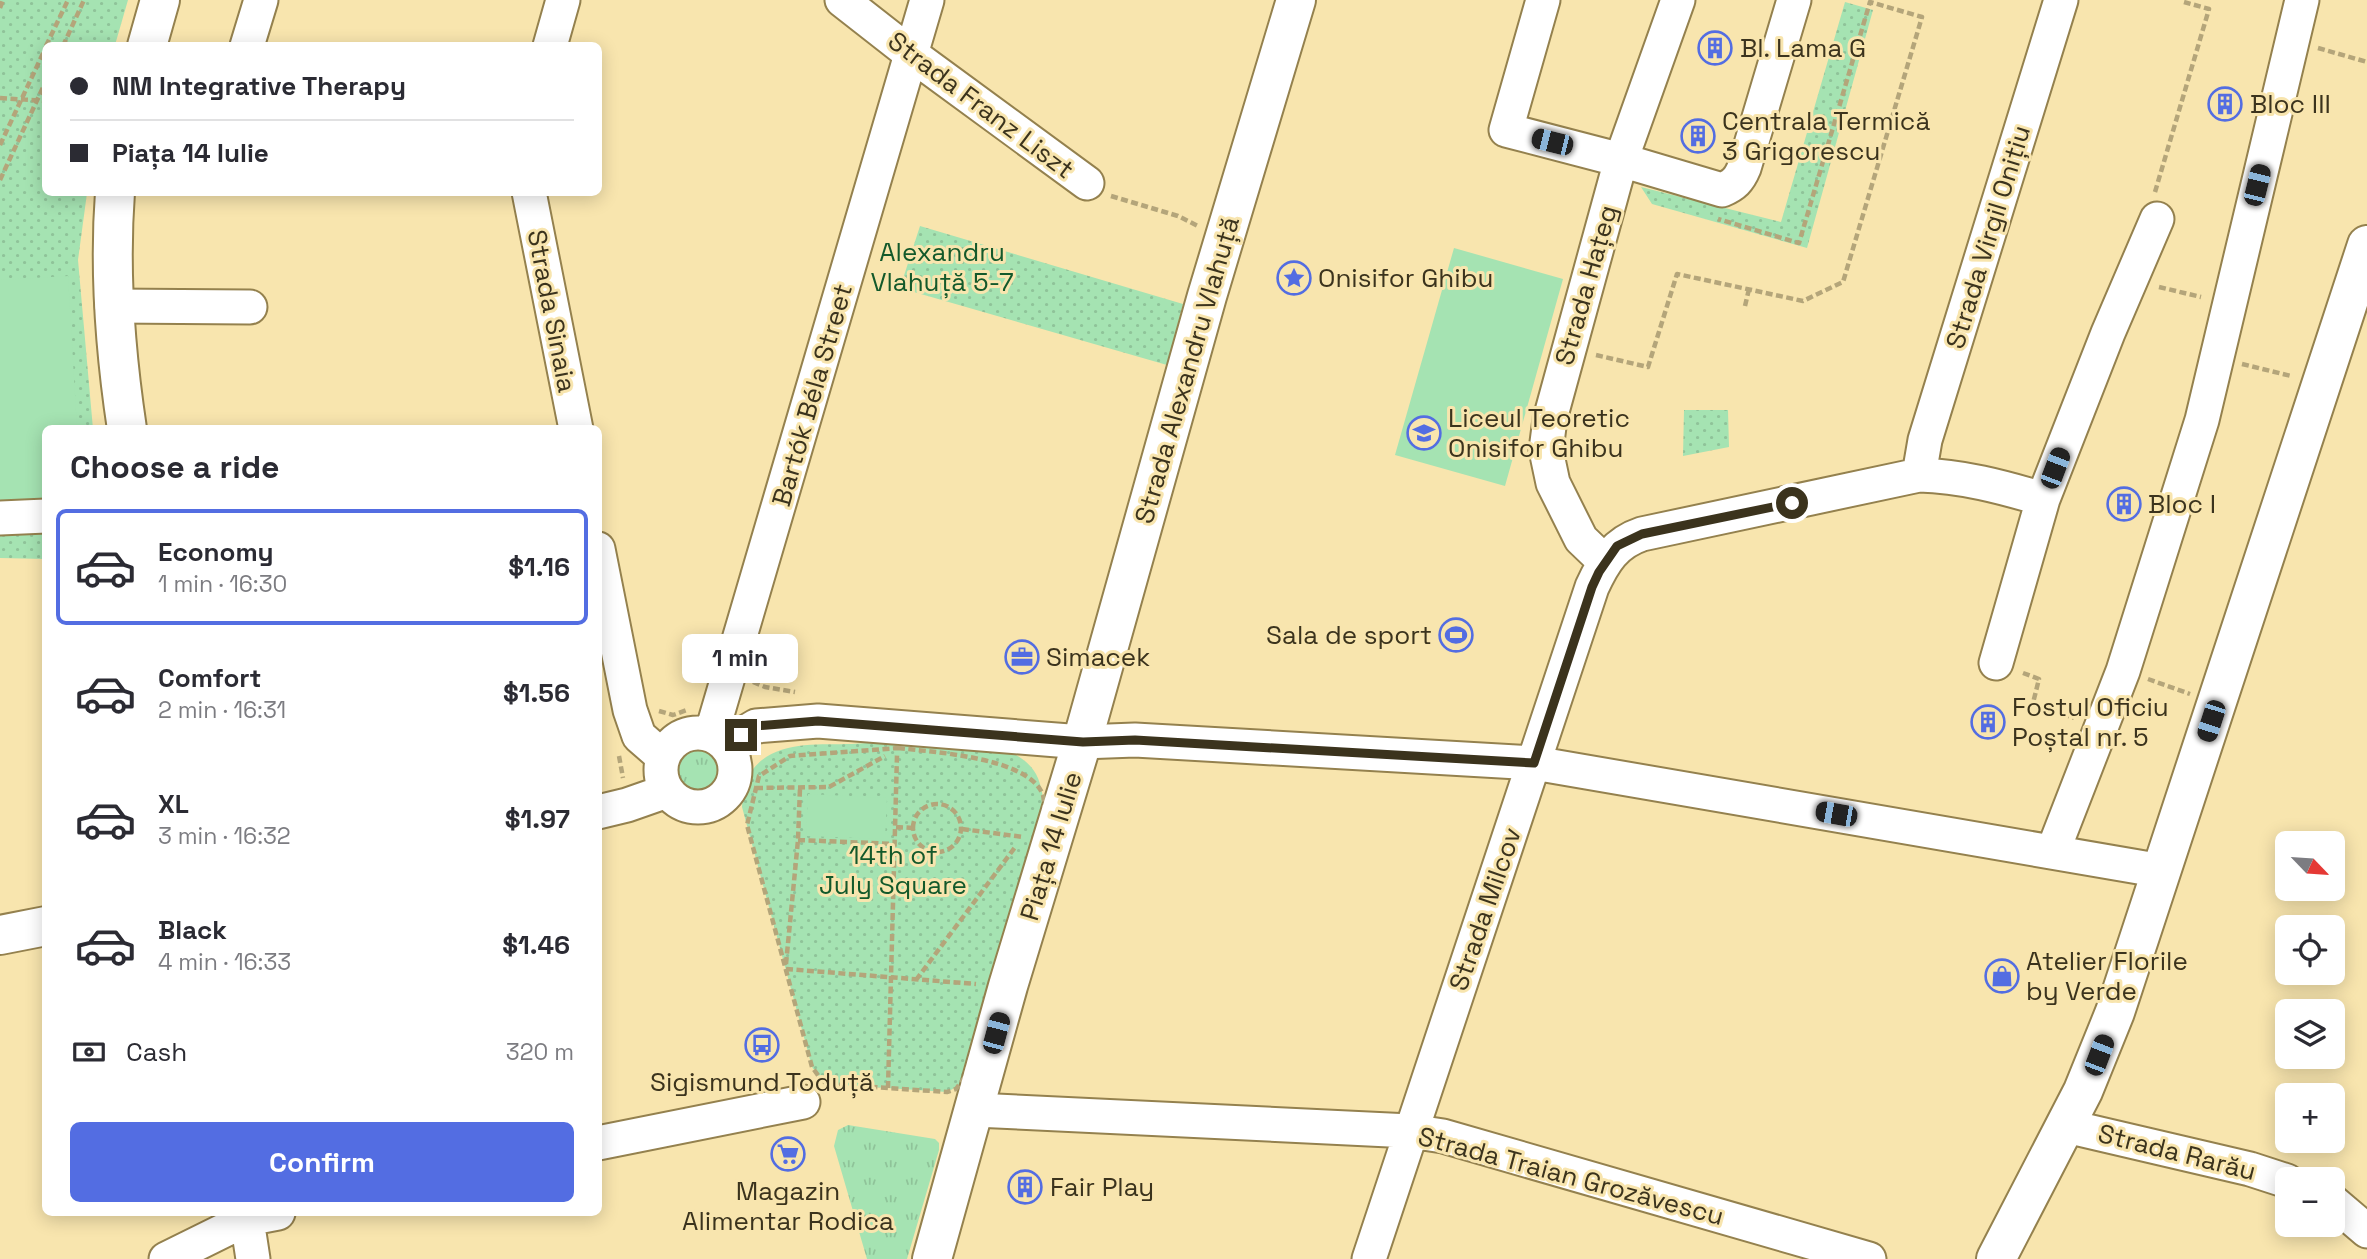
<!DOCTYPE html>
<meta charset="utf-8">
<style>
:root{--surface:#fff;--page:#f7f7f7;--text:#2b2b33;--muted:#7c7c81;--line:#e1e1e2;--accent:#536de2}
body{margin:0;font-family:"Space Grotesk",sans-serif;background:var(--page);color:var(--text);height:100vh;display:flex;flex-direction:column;font-size:26px;white-space:nowrap}
*{box-sizing:border-box;margin:0}
p{font-size:23px;color:var(--muted)}
.icon{flex:none;width:38px;height:38px;fill:none;stroke:currentColor;stroke-width:2;stroke-linecap:round;stroke-linejoin:round}
.map{position:relative;flex:1;overflow:hidden}
.panel{position:absolute;left:42px;top:425px;width:560px;height:791px;display:flex;flex-direction:column;background:var(--surface);border-radius:10px;box-shadow:0 4px 18px #0003}
.panel>*{flex:none}
.banner{position:absolute;left:42px;top:42px;width:560px;height:154px;border-radius:10px;box-shadow:0 4px 18px #0003;display:grid;align-content:center;height:154px;padding:0 28px;background:var(--surface)}
.needle{width:46px;rotate:115deg}
.fabs{position:absolute;left:2275px;top:831px;display:grid;gap:14px}
.fabs a{display:grid;place-items:center;width:70px;height:70px;border-radius:10px;background:var(--surface);box-shadow:0 4px 18px #0003;font-size:35px}
.end{position:absolute;width:32px;height:32px;margin:-16px;border:9px solid #3b331d;background:#fff;box-shadow:0 0 0 4px #fff}
.from{border-radius:50%}
.bubble{position:absolute;height:49px;border-radius:10px;background:var(--surface);box-shadow:0 4px 18px #0003;font-size:23px;font-weight:700;line-height:49px;text-align:center}
.car{position:absolute;width:21px;height:42px;margin:-21px -10px;border-radius:9px;box-shadow:0 0 5px 2px #0007;background:linear-gradient(#222 24%,#8ab4d8 0 40%,#222 0 76%,#8ab4d8 0 86%,#222 0)}
.banner b{display:flex;align-items:center;gap:24px;height:66px;font-size:26px}
.banner b+b{border-top:2px solid var(--line)}
.banner i{width:18px;height:18px;background:var(--text)}
ul{padding:0;list-style:none}
li{display:flex;align-items:center;gap:21px;height:116px;margin:0 14px 10px;padding:0 14px;border:4px solid transparent;border-radius:10px}
li div{flex:1}
li b{display:block;font-size:26px}
li em{font-style:normal;font-weight:700}
li.selected{border-color:var(--accent)}
li>.icon{width:63px;height:63px;stroke-width:1.5}
h2{padding:0 28px;font-size:32px;line-height:84px}
.pay{display:flex;align-items:center;gap:18px;height:77px;padding:0 28px;font-size:26px}
.pay p{margin-inline-start:auto}
.action{display:flex;gap:14px;margin-top:auto;padding:14px 28px}
.action a{flex:1;height:80px;border-radius:10px;background:var(--accent);color:#fff;font-size:28px;font-weight:700;line-height:80px;text-align:center}
.map>svg:first-child{display:block}
.grass{fill:url(#grass-tufts)}
.park{fill:url(#park-dots)}
.garden{fill:#a5e3b2}
.lines{fill:none;stroke-linecap:round;stroke-linejoin:round}
.minor-casing{stroke:#94814e;stroke-width:37}
.major-casing{stroke:#94814e;stroke-width:42}
.path{stroke:#b4a57a;stroke-width:4.5;stroke-dasharray:7 3.5;stroke-linecap:butt}
.minor{stroke:#fff;stroke-width:33}
.major{stroke:#fff;stroke-width:38}
.route{stroke:#3b331d;stroke-width:9}
.labels{text-anchor:middle;dominant-baseline:central;stroke-width:6;stroke-linejoin:round;paint-order:stroke}
.poi-label{font-size:26px;fill:#3b331d;stroke:#f8e5ae;text-anchor:start}
.street-label{font-size:26px;fill:#3b331d;stroke:#f8e5ae}
.park-label{font-size:26px;fill:#13592b;stroke:#f8e5ae}
</style>
<div class="map">
<svg width="2367" height="1259" viewBox="0 0 2367 1259">
<defs>
<pattern id="grass-tufts" width="24" height="20" patternUnits="userSpaceOnUse" patternTransform="scale(1.75)"><rect width="24" height="20" fill="#a5e3b2"/><path d="M3 7l-1-3M5 7V3M7 7l1-3M15 17l-1-3M17 17v-4M19 17l1-3" fill="none" stroke="#8fc399"/></pattern>
<pattern id="park-dots" width="8" height="8" patternUnits="userSpaceOnUse" patternTransform="scale(1.75)"><rect width="8" height="8" fill="#a5e3b2"/><path d="M2 2h.1M6 6h.1" fill="none" stroke="#8fc399" stroke-width="1.8" stroke-linecap="round"/></pattern>
</defs>
<rect width="100%" height="100%" fill="#f8e5ae"/>
<!-- grass -->
<path class="grass" d="M669 770a29 29 0 1 1 58 0a29 29 0 1 1-58 0Z
M848 1125 935 1139 939 1143V1150L907 1259H867L834 1146 838 1130Z"/>
<!-- park -->
<path class="park" d="M0 0H128L115 45 46 46V192L87 193 78 260 93 429H46L0 524Z
M1845 2 1873 10 1807 248 1652 204 1641 187 1781 222Z
M920 226 1183 304 1167 365 900 288Z
M1684 410H1728L1729 447 1683 456Z
M45 527V559L0 558V528Z
M911 738C947 740 1016 738 1036 774 1042 785 1043 799 1045 811L962 1084 947 1092 827 1084 820 1078 812 1067 742 807C743 799 742 788 746 780 767 739 813 745 852 744 871 743 891 740 911 738Z"/>
<!-- garden -->
<path class="garden" d="M1454 248 1563 279 1505 486 1395 455Z
M68 276 77 429H46L45 507 0 509V280Z
M808 794 887 798 885 839 806 836Z"/>
<g class="lines">
<defs>
<path id="minor" d="M842 0 911 54 1087 183
M1543 0 1506 130 1621 160 1722 190C1734 185 1739 180 1744 168L1794 0
M247 46 261 0
M550 46 563 0
M529 192 576 429
M112 306 250 307
M1919 475 1925 440 2061 0
M0 518 46 516
M598 549 630 710 639 736 663 757
M1605 562 1581 539 1553 483 1546 450 1550 419 1621 160 1678 0
M1996 663 2043 499 2108 333 2157 219
M661 770a37 37 0 1 1 74 0a37 37 0 1 1-74 0Z
M711 735 927 0
M729 749 741 735 756 726 818 721 1082 742 1135 740 1534 763 2162 871
M598 812 627 805 667 791
M2053 851 2123 671 2202 420 2302 0
M975 1110 1410 1131 1443 1136 1869 1259
M2066 1126 2250 1169 2287 1181
M598 1143 803 1102
M2333 1202 2367 1231
M246 1213 253 1259
M166 1259 247 1219 278 1213
M1369 1259 1592 587C1604 561 1615 543 1642 534L1919 475C1962 476 2002 487 2043 499"/>
<path id="major" d="M147 46 160 0
M115 192C109 272 115 350 127 429
M0 935 46 926
M932 1259 1008 986 1082 742 1207 296 1296 0
M1996 1259 2083 1091 2115 1012 2367 245"/>
</defs>
<!-- minor casing -->
<use href="#minor" class="minor-casing"/>
<!-- major casing -->
<use href="#major" class="major-casing"/>
<!-- path -->
<path class="path" d="M0 8 3 0
M46 46 68 0
M63 46 84 0
M2318 48 2367 62
M0 98 46 101
M0 145 46 47
M0 180 46 81
M2155 192 2209 9 2184 2
M1111 196 1178 216 1198 226
M2159 287 2201 297
M1745 306 1749 289
M1596 355 1648 367 1677 274 1803 301 1843 282 1922 17 1870 2 1799 243 1718 219
M2242 364 2291 376
M2023 673 2039 679 2033 703 2074 718
M2148 679 2190 694
M753 682 765 687 795 692
M659 711 673 715 687 710
M898 748C932 752 1029 757 1043 795 1044 799 1044 806 1045 811L965 1077 956 1089 947 1092 827 1084 820 1078 812 1067 747 825 759 776 790 756Z
M619 756 623 778
M756 788 829 787 885 756
M913 828a24 24 0 1 1 48 0a24 24 0 1 1-48 0Z
M896 827 913 828
M962 829 1023 837
M798 840 896 844
M786 964 798 840 800 788
M786 969 976 984
M916 980 1016 846
M888 1088 897 755"/>
<!-- minor -->
<use href="#minor" class="minor"/>
<!-- major -->
<use href="#major" class="major"/>
</g>
<g class="lines">
<!-- route -->
<path class="route" d="M741 735 756 726 818 721 1083 742 1135 740 1534 763 1592 587 1599 572 1617 546 1642 534 1792 503"/>
</g>
<!-- icons -->
<defs>
<symbol id="building-ring" viewBox="-11 -11 22 22"><circle r="9.5" fill="#f8e5ae" stroke="#536de2" stroke-width="1.5"/><path d="M-4-6H4V6H1V3H-1V6H-4ZM-2.5-4.3h1.7v1.8h-1.7ZM.8-4.3h1.7v1.8H.8ZM-2.5-1h1.7V.8h-1.7ZM.8-1h1.7V.8H.8Z" fill="#536de2"/></symbol>
<symbol id="sight-ring" viewBox="-11 -11 22 22"><circle r="9.5" fill="#f8e5ae" stroke="#536de2" stroke-width="1.5"/><path d="M0-6L1.8-2.2L6-1.7L2.9 1.2L3.7 5.4L0 3.3L-3.7 5.4L-2.9 1.2L-6-1.7L-1.8-2.2Z" fill="#536de2"/></symbol>
<symbol id="school-ring" viewBox="-11 -11 22 22"><circle r="9.5" fill="#f8e5ae" stroke="#536de2" stroke-width="1.5"/><path d="M0-5L7-2L0 1L-7-2ZM-4 1L0 2.5L4 1V4Q0 6-4 4Z" fill="#536de2"/></symbol>
<symbol id="stadium-ring" viewBox="-11 -11 22 22"><circle r="9.5" fill="#f8e5ae" stroke="#536de2" stroke-width="1.5"/><path d="M0-5a6.5 5 0 1 0 0 10a6.5 5 0 1 0 0-10ZM-3.5-1.8h7v3.6h-7Z" fill="#536de2"/></symbol>
<symbol id="office-ring" viewBox="-11 -11 22 22"><circle r="9.5" fill="#f8e5ae" stroke="#536de2" stroke-width="1.5"/><path d="M-6-3h4V-5.5h4V-3h4V5H-6ZM-1-4.5V-3h2v-1.5ZM-6 0V1H6V0Z" fill="#536de2"/></symbol>
<symbol id="shop-ring" viewBox="-11 -11 22 22"><circle r="9.5" fill="#f8e5ae" stroke="#536de2" stroke-width="1.5"/><path d="M-5-2.5h2.3a2.7 3.5 0 0 1 5.4 0H5L5.5 6h-11ZM-1.5-2.5h3a1.5 2.3 0 0 0-3 0Z" fill="#536de2"/></symbol>
<symbol id="bus-ring" viewBox="-11 -11 22 22"><circle r="9.5" fill="#f8e5ae" stroke="#536de2" stroke-width="1.5"/><path d="M-5-6H5V4H4V6H2V4H-2V6H-4V4H-5ZM-3.5-4V0h7V-4ZM-3.5 1.2v1.5H-2V1.2ZM2 1.2v1.5H3.5V1.2Z" fill="#536de2"/></symbol>
<symbol id="supermarket-ring" viewBox="-11 -11 22 22"><circle r="9.5" fill="#f8e5ae" stroke="#536de2" stroke-width="1.5"/><path d="M-6-5.5h2.5l.6 2H6L4.5 2H-2.5L-4.4-4H-6ZM-1.5 3.2a1.3 1.3 0 1 0 .1 0ZM3 3.2a1.3 1.3 0 1 0 .1 0Z" fill="#536de2"/></symbol>
</defs>
<g fill-rule="evenodd">
<use href="#building-ring" x="1696" y="29" width="38" height="38"/>
<use href="#building-ring" x="2206" y="85" width="38" height="38"/>
<use href="#building-ring" x="1679" y="117" width="38" height="38"/>
<use href="#sight-ring" x="1275" y="259" width="38" height="38"/>
<use href="#school-ring" x="1405" y="414" width="38" height="38"/>
<use href="#building-ring" x="2105" y="485" width="38" height="38"/>
<use href="#stadium-ring" x="1437" y="616" width="38" height="38"/>
<use href="#office-ring" x="1003" y="638" width="38" height="38"/>
<use href="#building-ring" x="1969" y="703" width="38" height="38"/>
<use href="#shop-ring" x="1983" y="957" width="38" height="38"/>
<use href="#bus-ring" x="743" y="1026" width="38" height="38"/>
<use href="#supermarket-ring" x="769" y="1135" width="38" height="38"/>
<use href="#building-ring" x="1006" y="1168" width="38" height="38"/>
</g>
<g class="labels">
<!-- poi labels -->
<g class="poi-label">
<text x="1740" y="48">Bl. Lama G</text>
<text x="2250" y="104">Bloc III</text>
<text x="1722" y="121">Centrala Termică<tspan x="1722" dy="30">3 Grigorescu</tspan></text>
<text x="1318" y="278">Onisifor Ghibu</text>
<text x="1448" y="418">Liceul Teoretic<tspan x="1448" dy="30">Onisifor Ghibu</tspan></text>
<text x="2148" y="504">Bloc I</text>
<text x="1432" y="635" text-anchor="end">Sala de sport</text>
<text x="1046" y="657">Simacek</text>
<text x="2012" y="707">Fostul Oficiu<tspan x="2012" dy="30">Poștal nr. 5</tspan></text>
<text x="2026" y="961">Atelier Florile<tspan x="2026" dy="30">by Verde</tspan></text>
<text x="762" y="1082" text-anchor="middle">Sigismund Toduță</text>
<text x="1050" y="1187">Fair Play</text>
<text x="788" y="1191" text-anchor="middle">Magazin<tspan x="788" dy="30">Alimentar Rodica</tspan></text>
</g>
<!-- street labels -->
<g class="street-label">
<text transform="translate(981 105) rotate(37)">Strada Franz Liszt</text>
<text transform="translate(1988 237) rotate(-73)">Strada Virgil Onițiu</text>
<text transform="translate(1586 285) rotate(-74)">Strada Hațeg</text>
<text transform="translate(552 311) rotate(79)">Strada Sinaia</text>
<text transform="translate(1187 370) rotate(-74)">Strada Alexandru Vlahuță</text>
<text transform="translate(812 395) rotate(-74)">Bartók Béla Street</text>
<text transform="translate(1051 846) rotate(-73)">Piața 14 Iulie</text>
<text transform="translate(1485 909) rotate(-71)">Strada Milcov</text>
<text transform="translate(2177 1152) rotate(14)">Strada Rarău</text>
<text transform="translate(1571 1176) rotate(15)">Strada Traian Grozăvescu</text>
</g>
<!-- park labels -->
<g class="park-label">
<text x="942" y="252">Alexandru<tspan x="942" dy="30">Vlahuță 5-7</tspan></text>
<text x="893" y="855">14th of<tspan x="893" dy="30">July Square</tspan></text>
</g>
</g>
</svg>
<div class="fabs">
<a><svg class="needle" viewBox="-14 -14 28 28"><path d="M0-13l5 13h-10z" fill="#e53935"/><path d="M0 13l5-13h-10z" fill="#7c7c81"/></svg></a>
<a><svg class="icon" aria-label="locate" viewBox="0 0 24 24"><circle cx="12" cy="12" r="6"/><path d="M12 2v4M12 18v4M2 12h4M18 12h4"/></svg></a>
<a><svg class="icon" aria-label="layers" viewBox="0 0 24 24"><path d="M12 4l9 5-9 5-9-5zM3 14l9 5 9-5"/></svg></a>
<a>+</a>
<a>−</a>
</div>
<i class="end from" style="left:1792px;top:503px"></i>
<i class="end" style="left:741px;top:735px"></i>
<div class="bubble" style="left:682px;top:634px;width:116px">1 min</div>
<i class="car" style="left:1552px;top:142px;rotate:284deg"></i>
<i class="car" style="left:2257px;top:185px;rotate:14deg"></i>
<i class="car" style="left:2055px;top:468px;rotate:21deg"></i>
<i class="car" style="left:2211px;top:721px;rotate:198deg"></i>
<i class="car" style="left:1836px;top:814px;rotate:280deg"></i>
<i class="car" style="left:996px;top:1033px;rotate:15deg"></i>
<i class="car" style="left:2099px;top:1055px;rotate:21deg"></i>
<div class="banner">
<b><i class="from"></i>NM Integrative Therapy</b>
<b><i></i>Piața 14 Iulie</b>
</div>
<section class="panel">
<h2>Choose a ride</h2>
<ul>
<li class="selected"><svg class="icon" aria-label="car" viewBox="0 0 24 24"><path d="M5 17H2v-5l4-1 3-4h7l3 4 3 1v5h-3M9 17h6M6 11h13"/><circle cx="7" cy="17" r="2"/><circle cx="17" cy="17" r="2"/></svg><div><b>Economy</b><p>1 min · 16:30</p></div><em>$1.16</em></li>
<li><svg class="icon" aria-label="car" viewBox="0 0 24 24"><path d="M5 17H2v-5l4-1 3-4h7l3 4 3 1v5h-3M9 17h6M6 11h13"/><circle cx="7" cy="17" r="2"/><circle cx="17" cy="17" r="2"/></svg><div><b>Comfort</b><p>2 min · 16:31</p></div><em>$1.56</em></li>
<li><svg class="icon" aria-label="car" viewBox="0 0 24 24"><path d="M5 17H2v-5l4-1 3-4h7l3 4 3 1v5h-3M9 17h6M6 11h13"/><circle cx="7" cy="17" r="2"/><circle cx="17" cy="17" r="2"/></svg><div><b>XL</b><p>3 min · 16:32</p></div><em>$1.97</em></li>
<li><svg class="icon" aria-label="car" viewBox="0 0 24 24"><path d="M5 17H2v-5l4-1 3-4h7l3 4 3 1v5h-3M9 17h6M6 11h13"/><circle cx="7" cy="17" r="2"/><circle cx="17" cy="17" r="2"/></svg><div><b>Black</b><p>4 min · 16:33</p></div><em>$1.46</em></li>
</ul>
<div class="pay"><svg class="icon" aria-label="cash" viewBox="0 0 24 24"><path d="M3 7h18v10H3z"/><circle cx="12" cy="12" r="2"/></svg>Cash<p>320 m</p></div>
<div class="action"><a>Confirm</a></div>
</section>
</div>
